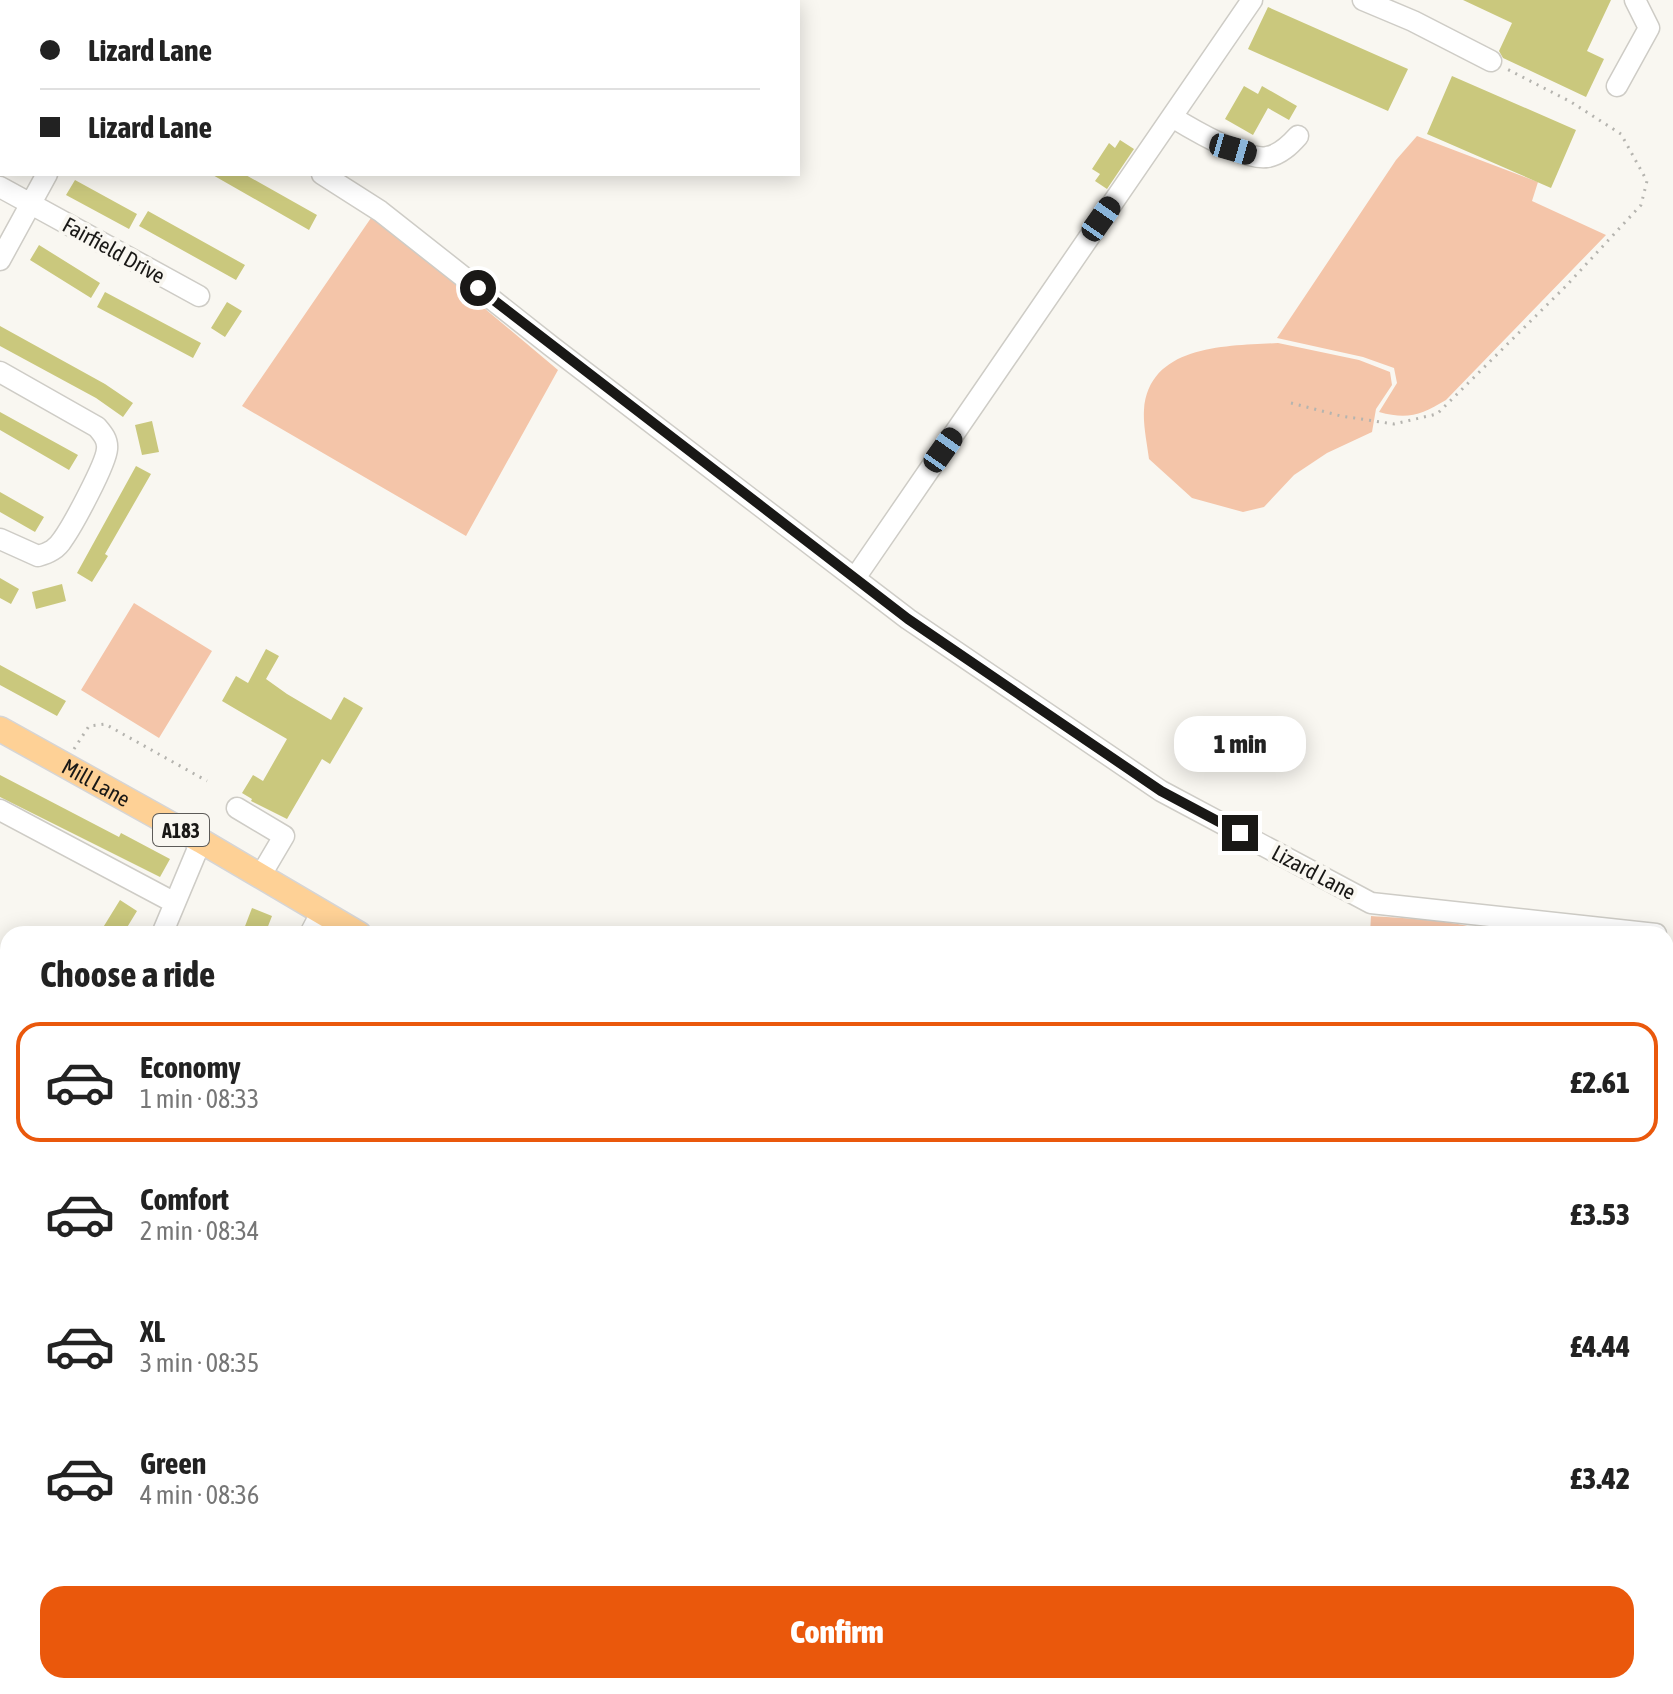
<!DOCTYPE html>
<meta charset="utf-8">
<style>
:root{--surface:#fff;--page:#f2f2f2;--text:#222;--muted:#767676;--line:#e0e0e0;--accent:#ea580c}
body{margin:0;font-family:"Asap Condensed",sans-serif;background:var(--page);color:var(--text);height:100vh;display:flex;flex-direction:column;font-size:30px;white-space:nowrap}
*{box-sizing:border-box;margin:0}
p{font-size:26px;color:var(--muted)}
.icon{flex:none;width:44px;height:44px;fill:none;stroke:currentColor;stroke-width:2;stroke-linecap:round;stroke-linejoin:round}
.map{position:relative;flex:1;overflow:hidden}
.side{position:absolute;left:0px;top:926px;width:1674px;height:768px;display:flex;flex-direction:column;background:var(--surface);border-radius:24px 24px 0 0;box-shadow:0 4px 20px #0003}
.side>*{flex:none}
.hud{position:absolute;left:0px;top:0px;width:800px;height:176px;box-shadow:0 4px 20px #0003;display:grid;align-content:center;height:176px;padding:0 40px;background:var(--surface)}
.end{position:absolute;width:36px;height:36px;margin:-18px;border:10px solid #191816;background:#fff;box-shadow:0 0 0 4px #fff}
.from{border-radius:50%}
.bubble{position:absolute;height:56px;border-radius:24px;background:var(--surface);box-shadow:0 4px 20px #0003;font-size:26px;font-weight:800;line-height:56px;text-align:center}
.car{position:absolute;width:24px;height:48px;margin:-24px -12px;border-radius:10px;box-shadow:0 0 6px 2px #0007;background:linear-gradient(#222 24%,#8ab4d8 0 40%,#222 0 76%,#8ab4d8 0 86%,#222 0)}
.hud b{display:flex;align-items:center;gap:28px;height:76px;font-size:30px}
.hud b+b{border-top:2px solid var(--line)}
.hud i{width:20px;height:20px;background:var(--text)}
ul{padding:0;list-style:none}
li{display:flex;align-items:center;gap:24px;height:120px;margin:0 16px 12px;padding:0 24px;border:4px solid transparent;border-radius:24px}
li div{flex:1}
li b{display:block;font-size:30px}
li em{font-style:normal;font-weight:800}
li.on{border-color:var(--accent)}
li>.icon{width:72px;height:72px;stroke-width:1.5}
h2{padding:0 40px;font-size:36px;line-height:96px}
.button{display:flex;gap:16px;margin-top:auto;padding:16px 40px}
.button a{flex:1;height:92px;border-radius:24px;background:var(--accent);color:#fff;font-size:32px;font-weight:800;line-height:92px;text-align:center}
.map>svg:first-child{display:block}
.green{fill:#f4c5a9}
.forest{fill:#e8a57c}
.building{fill:#cac87d}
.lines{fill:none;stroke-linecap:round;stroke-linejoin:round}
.minor-casing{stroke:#ceccc6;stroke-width:23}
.major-casing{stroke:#d6d5d5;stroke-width:27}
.path{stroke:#b5b4af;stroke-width:3;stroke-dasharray:2 6;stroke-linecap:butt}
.minor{stroke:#fff;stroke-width:20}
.major{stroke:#fed196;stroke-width:24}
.route{stroke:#191816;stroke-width:10}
.labels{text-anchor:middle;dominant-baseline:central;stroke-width:8;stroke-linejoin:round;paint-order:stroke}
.shield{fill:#f9f7f1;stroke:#5c5b58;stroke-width:2}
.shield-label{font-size:20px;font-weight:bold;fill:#191816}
.street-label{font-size:22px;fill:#191816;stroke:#f9f7f1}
</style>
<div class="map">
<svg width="1673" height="1694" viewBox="0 0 1673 1694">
<rect width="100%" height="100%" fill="#f9f7f1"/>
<!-- green -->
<path class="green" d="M1417 136 1538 182 1532 201 1606 235 1446 400C1421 415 1408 420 1379 412L1397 383 1394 368 1363 357 1277 338 1396 160Z
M373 215 558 370 466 536 242 406Z
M1278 343 1359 360 1390 372 1392 385 1376 409 1372 432 1327 453 1294 475 1264 507 1243 512 1192 498 1149 459C1147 443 1143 425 1144 410 1149 344 1228 346 1278 343Z
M134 603 212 651 159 738 81 690Z
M1371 916C1398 918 1468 920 1489 934H1370Z
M1666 946 1673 947V1139L1666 1135Z
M1666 1154 1673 1157V1694H1602L1593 1686H1666Z
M486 1686H1384L1393 1694H484Z"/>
<!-- forest -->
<path class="forest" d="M486 1686H537L533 1694H484Z"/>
<!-- building -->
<path class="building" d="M1463 0H1611L1587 51 1604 59 1586 97 1503 58 1499 51 1512 23Z
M1268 7 1408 69 1388 111 1248 49Z
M1452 76 1576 130 1551 188 1427 134Z
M1244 86 1258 94 1262 86 1297 106 1289 120 1268 108 1253 135 1225 119Z
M1120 140 1134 149 1107 189 1095 181 1100 174 1092 169 1109 143 1115 148Z
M211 174H244L317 215 309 230Z
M75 180 137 214 129 229 66 195Z
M148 211 245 265 236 280 139 226Z
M39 245 100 283 91 298 30 260Z
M105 292 201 343 193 358 97 307Z
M227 302 242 311 225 337 211 328Z
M0 326 105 384 133 403 123 417 96 398 0 346Z
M0 412 78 455 69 470 0 430Z
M152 421 159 452 142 455 135 425Z
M136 466 151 474 105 554 108 556 92 582 77 573Z
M0 492 44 517 35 532 0 512Z
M0 578 19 589 11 604 0 598Z
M62 584 66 601 36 609 32 592Z
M266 649 279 656 266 679 287 694 331 720 344 697 363 708 330 764 322 759 287 819 251 801 252 799 242 793 253 775 263 781 287 739 222 701 236 676 248 683Z
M0 665 66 701 57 716 0 685Z
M0 775 119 837 121 833 170 859 160 877 0 797Z
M120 900 137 911 123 934H99Z
M252 908 272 916 265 934H242Z"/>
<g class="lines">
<defs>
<path id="minor" d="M1363 0 1413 21 1491 61
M0 10H2
M1617 86 1649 28 1635 0
M1172 117C1190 128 1246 161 1267 157 1280 155 1290 145 1298 136
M322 174 380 211 551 346 908 619 1161 791 1371 903 1656 934
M0 187 199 296
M0 260 47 174
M0 372 97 427C103 434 108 440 107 449 106 464 73 525 63 539 57 549 49 553 38 556L0 539
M855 578 1252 0
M237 808 284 836 261 875
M0 810 175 903
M162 934 201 841
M310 934 322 911
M0 1006 8 1005
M6 1477 8 1478
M0 1640 8 1644
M65 1686 74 1694
M153 1686 162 1694
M1517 1686 1526 1694
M98 1694 103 1686
M1556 1694 1562 1686"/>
<g id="major">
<path id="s1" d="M0 729 201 841 359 934"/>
<path d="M1406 1686 1415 1694"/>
</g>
</defs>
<!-- minor casing -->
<use href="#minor" class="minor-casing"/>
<!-- major casing -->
<use href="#major" class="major-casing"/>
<!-- path -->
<path class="path" d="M1291 403 1341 416 1394 424 1437 414 1566 286 1641 205 1647 181 1621 134 1571 102 1505 68
M74 749 89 726 105 724 207 781
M567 1686 569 1694
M1087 1686 1107 1694
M1355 1686 1364 1694
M628 1694 641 1686
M827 1694 831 1686"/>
<!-- minor -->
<use href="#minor" class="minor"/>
<!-- major -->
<use href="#major" class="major"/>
</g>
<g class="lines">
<!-- route -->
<path class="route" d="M478 288 908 619 1161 791 1240 833"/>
</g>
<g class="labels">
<!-- shield labels -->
<rect class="shield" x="153" y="814" width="56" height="32" rx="6"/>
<g class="shield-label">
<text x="181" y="830">A183</text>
</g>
<!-- street labels -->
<g class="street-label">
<text transform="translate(114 250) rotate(29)">Fairfield Drive</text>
<text stroke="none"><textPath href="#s1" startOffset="110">Mill Lane</textPath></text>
<text transform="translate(1314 872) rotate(28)">Lizard Lane</text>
</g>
</g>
</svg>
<i class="end from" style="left:478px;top:288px"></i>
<i class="end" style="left:1240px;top:833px"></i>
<div class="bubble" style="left:1174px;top:716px;width:132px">1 min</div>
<i class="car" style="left:1233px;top:149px;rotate:106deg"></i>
<i class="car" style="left:1101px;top:219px;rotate:35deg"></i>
<i class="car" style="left:943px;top:450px;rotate:35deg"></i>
<div class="hud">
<b><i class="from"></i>Lizard Lane</b>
<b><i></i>Lizard Lane</b>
</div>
<section class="side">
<h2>Choose a ride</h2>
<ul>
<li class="on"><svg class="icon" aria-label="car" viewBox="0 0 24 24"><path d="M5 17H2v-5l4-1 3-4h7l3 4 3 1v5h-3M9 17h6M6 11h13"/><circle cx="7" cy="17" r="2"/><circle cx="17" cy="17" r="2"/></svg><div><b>Economy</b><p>1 min · 08:33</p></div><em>£2.61</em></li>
<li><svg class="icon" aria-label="car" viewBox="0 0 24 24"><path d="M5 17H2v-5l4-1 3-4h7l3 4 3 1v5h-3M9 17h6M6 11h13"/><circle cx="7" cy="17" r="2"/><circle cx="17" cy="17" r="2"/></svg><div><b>Comfort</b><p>2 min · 08:34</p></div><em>£3.53</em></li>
<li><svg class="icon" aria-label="car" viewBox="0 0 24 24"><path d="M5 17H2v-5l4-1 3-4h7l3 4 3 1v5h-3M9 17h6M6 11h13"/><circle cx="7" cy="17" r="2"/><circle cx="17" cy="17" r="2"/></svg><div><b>XL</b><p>3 min · 08:35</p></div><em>£4.44</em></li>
<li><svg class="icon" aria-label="car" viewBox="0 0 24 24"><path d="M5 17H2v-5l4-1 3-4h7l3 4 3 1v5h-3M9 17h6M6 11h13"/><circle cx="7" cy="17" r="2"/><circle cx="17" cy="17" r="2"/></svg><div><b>Green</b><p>4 min · 08:36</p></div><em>£3.42</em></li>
</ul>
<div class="button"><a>Confirm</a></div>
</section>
</div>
